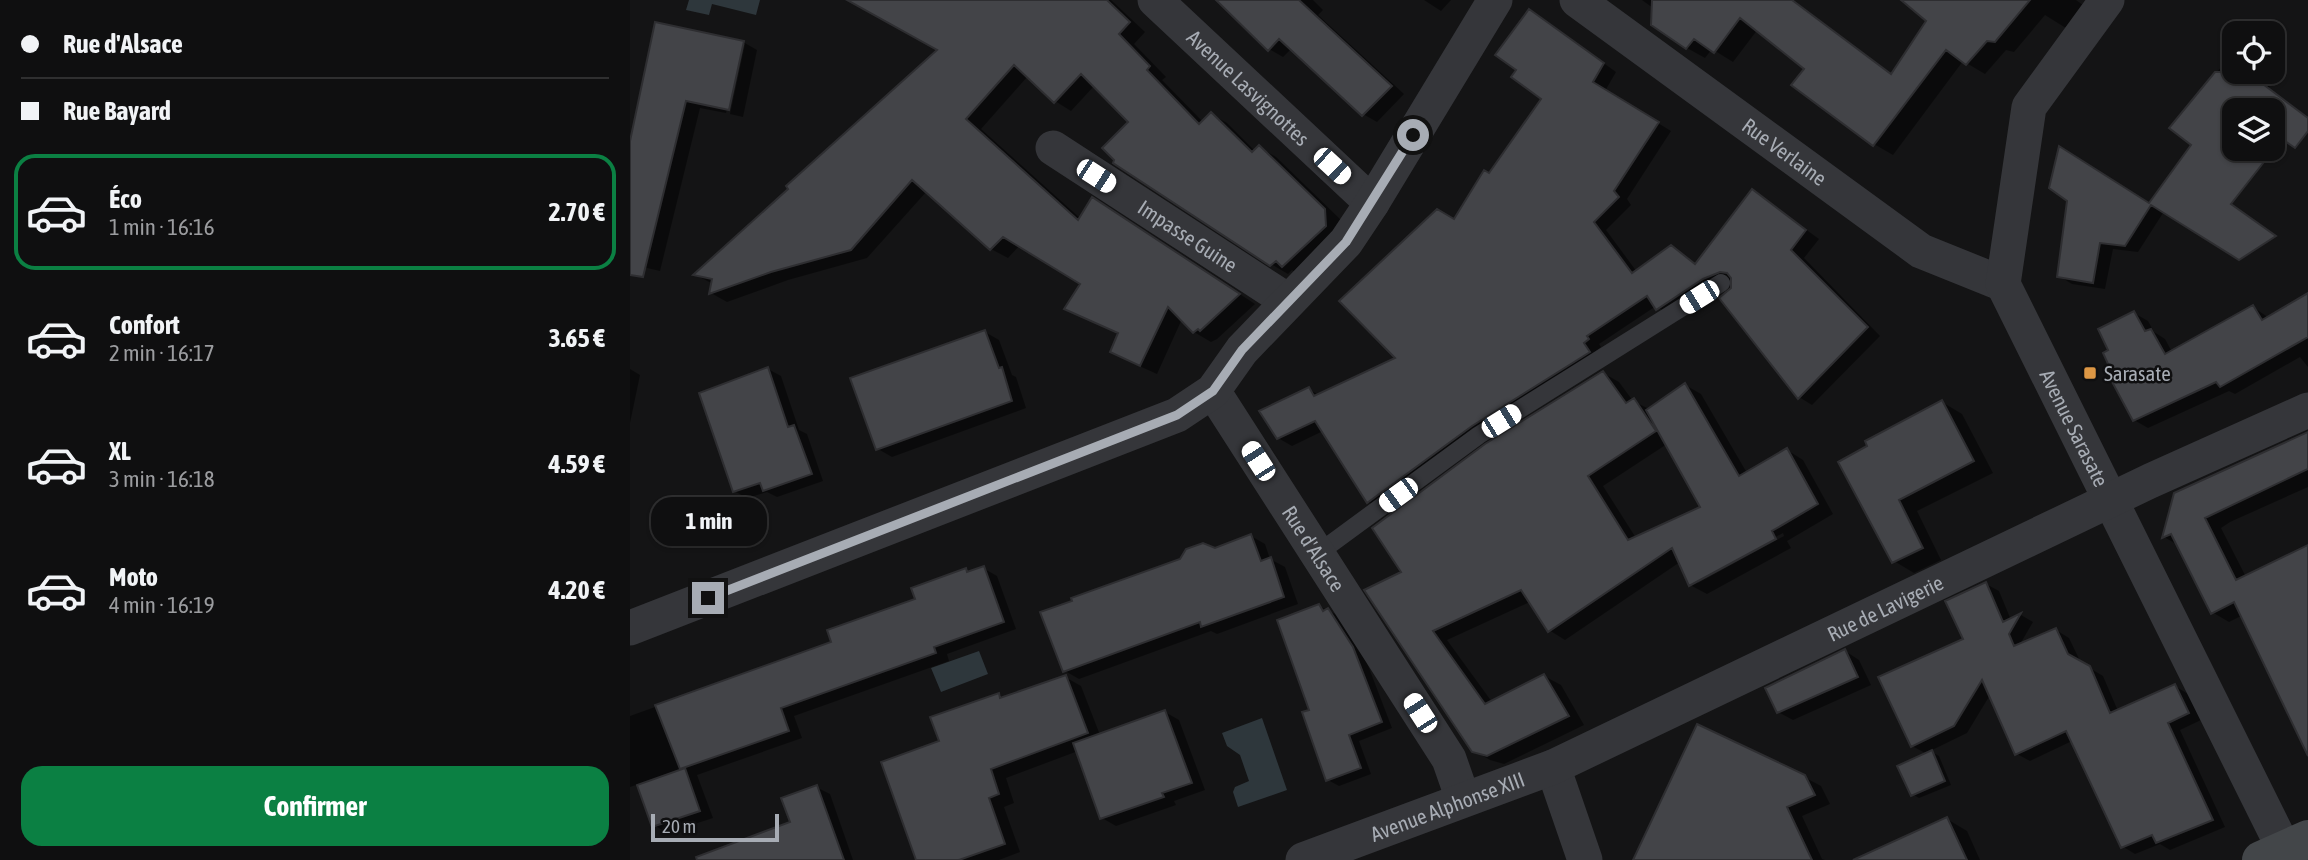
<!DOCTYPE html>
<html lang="fr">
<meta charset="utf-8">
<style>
:root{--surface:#0f0f10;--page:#1d1d1e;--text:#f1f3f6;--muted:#9b9c9f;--line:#2f2f30;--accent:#0b8043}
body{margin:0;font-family:"Asap Condensed",sans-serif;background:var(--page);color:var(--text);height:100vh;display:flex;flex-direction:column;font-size:26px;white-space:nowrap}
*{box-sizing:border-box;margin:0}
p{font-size:23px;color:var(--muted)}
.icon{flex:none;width:38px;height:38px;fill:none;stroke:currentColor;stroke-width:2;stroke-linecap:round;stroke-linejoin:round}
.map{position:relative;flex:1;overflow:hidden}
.side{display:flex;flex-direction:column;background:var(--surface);width:630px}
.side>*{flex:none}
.hud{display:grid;align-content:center;height:154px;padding:0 21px;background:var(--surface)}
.buttons{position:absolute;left:1592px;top:21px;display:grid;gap:14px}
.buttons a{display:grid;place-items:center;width:63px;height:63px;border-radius:14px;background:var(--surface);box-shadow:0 2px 5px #0004,0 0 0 2px var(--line);font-size:35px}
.scale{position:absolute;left:21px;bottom:18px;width:128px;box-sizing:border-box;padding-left:7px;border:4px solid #a7acb4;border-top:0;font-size:19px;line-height:24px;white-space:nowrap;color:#a7acb4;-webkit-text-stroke:5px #0f0f10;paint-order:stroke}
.end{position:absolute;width:32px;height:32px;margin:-16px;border:9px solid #a7acb4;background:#111;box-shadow:0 0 0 4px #111}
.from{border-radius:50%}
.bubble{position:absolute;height:49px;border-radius:21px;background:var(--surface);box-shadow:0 2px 5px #0004,0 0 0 2px var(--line);font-size:23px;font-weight:700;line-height:49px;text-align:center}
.car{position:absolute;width:21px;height:42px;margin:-21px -10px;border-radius:9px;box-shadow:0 0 5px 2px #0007;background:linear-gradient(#fff 24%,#345 0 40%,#fff 0 76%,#345 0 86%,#fff 0)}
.hud b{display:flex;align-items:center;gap:24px;height:66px;font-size:26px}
.hud b+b{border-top:2px solid var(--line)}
.hud i{width:18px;height:18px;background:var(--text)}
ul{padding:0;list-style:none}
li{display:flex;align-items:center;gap:21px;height:116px;margin:0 14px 10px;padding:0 7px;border:4px solid transparent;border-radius:21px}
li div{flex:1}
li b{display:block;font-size:26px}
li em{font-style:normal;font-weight:700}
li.current{border-color:var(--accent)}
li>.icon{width:63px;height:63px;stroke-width:1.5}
.button{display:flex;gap:14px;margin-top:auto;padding:14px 21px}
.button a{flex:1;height:80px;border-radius:21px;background:var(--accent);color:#fff;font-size:28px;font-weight:700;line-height:80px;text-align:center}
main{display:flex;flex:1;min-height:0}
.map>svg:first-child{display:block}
.water{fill:#2e373c}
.shadow{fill:#0007;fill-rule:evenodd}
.building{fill:#434448;stroke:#2e2e31;stroke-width:2;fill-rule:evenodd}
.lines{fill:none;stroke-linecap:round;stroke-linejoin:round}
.service{stroke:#35363a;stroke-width:18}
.minor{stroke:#35363a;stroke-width:35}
.secondary{stroke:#434649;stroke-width:38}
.route{stroke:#a7acb4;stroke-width:9}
.poi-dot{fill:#dd9744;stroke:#0f0f10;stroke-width:2.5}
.labels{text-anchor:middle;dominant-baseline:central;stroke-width:5;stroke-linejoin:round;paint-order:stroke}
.street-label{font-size:21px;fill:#a7acb4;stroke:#0f0f10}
.poi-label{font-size:21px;fill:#a7acb4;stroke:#0f0f10;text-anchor:start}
</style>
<main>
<section class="side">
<div class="hud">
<b><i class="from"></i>Rue d'Alsace</b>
<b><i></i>Rue Bayard</b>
</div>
<ul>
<li class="current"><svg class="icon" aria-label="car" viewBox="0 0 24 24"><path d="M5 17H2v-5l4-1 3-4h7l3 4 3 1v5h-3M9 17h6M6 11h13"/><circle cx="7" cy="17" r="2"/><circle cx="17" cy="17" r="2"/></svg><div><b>Éco</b><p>1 min · 16:16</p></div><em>2.70 €</em></li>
<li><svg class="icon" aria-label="car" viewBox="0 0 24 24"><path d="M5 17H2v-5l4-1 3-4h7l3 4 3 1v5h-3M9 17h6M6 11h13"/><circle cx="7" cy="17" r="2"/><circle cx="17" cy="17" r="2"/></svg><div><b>Confort</b><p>2 min · 16:17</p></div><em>3.65 €</em></li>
<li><svg class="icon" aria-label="car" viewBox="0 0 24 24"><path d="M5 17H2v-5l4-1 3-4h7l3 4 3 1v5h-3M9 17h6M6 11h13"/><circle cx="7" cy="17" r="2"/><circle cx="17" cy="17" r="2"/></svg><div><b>XL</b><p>3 min · 16:18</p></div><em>4.59 €</em></li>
<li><svg class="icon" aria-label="car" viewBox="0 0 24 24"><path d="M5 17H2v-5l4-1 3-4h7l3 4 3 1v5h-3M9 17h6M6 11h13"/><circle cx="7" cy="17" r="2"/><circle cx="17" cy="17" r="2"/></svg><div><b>Moto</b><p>4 min · 16:19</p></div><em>4.20 €</em></li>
</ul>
<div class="button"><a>Confirmer</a></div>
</section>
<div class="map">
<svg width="1678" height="860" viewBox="0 0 1678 860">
<rect width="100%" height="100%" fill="#141415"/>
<!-- water -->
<path class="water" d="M59 0H130L126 15 82 4 79 15 56 10Z
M349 651 358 674 311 692 301 668Z
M632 718 657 790 608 807 603 792 605 787 619 781 610 755 597 746 592 733Z"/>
<!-- shadow -->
<path class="shadow" d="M218 0H481L515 32 504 44 536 77 532 80 573 122 581 114 597 123 625 151 629 147 646 157 711 220 670 275 662 270 658 274 641 264 465 85 441 111 425 101 398 76 351 129 451 219 479 209 625 304 587 339 581 342 564 332 552 319 527 374 498 361 482 351 490 334 436 308 452 284 390 245 378 258 361 249 297 191 237 258 158 280 97 302 81 293 83 284 66 275 310 50Z
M604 0H683L693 10 688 15 774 94 747 122 733 114 662 48 653 57 639 49Z
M794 0H821L811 11Z
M1012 0H1163L1263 75 1299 20 1274 0H1446L1457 8 1439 30 1415 15 1384 52 1376 50 1355 74 1333 61 1263 155 1244 144 1164 85 1176 68 1128 29 1103 62 1082 49 1075 58 1057 48 1023 8Z
M912 19 986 72 975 91 1041 131 997 199 1001 205 976 230 1007 272 1041 248 1067 265 1123 191 1189 239 1174 258 1250 336 1182 405 1169 397 1103 288V279L1087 285 1041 316 1026 306 969 344 971 347 966 351 972 360 751 510 738 502 693 431 662 446 648 438 679 389 690 396 768 359 825 221 914 99Z
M113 42 127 50 113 117 100 114 115 44H111L96 113 70 108 30 271 0 264V150Z
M1605 50V72H1643V53L1657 63 1622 110H1605L1542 128Z
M1442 155 1533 213 1508 252 1483 249 1475 289 1442 284 1429 276Z
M1678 295V367L1670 357 1605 394 1599 391 1518 428 1504 420 1486 377 1481 350 1504 313 1518 321 1524 332 1535 339 1542 352 1623 307 1639 318Z
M355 332 369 340 382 375 386 377 396 408 262 457 248 449Z
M0 369 10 375 0 423Z
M138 369 151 376 169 430 177 434 193 481 147 497 137 492 117 498 104 491Z
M973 373 989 382 1003 401 1019 409 1055 385 1071 394 1117 473 1157 450 1173 460 1203 514 1157 541 1161 548 1077 594 1060 585 1050 562 935 640 919 630 900 602 817 640 862 702 914 676 931 685 954 725 874 764 860 760 843 750 774 573ZM1037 444 1073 508 1006 538 973 486ZM1153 533 1154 536 1068 583V579Z
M1312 402 1332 414 1363 473 1287 511 1311 560 1284 573 1264 561 1211 463Z
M1678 438V487L1600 522 1591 528 1616 577 1678 547V722L1611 616 1599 622 1582 612 1548 545 1534 537Z
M621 536 635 544 640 559 655 567 668 604 587 634 581 631 449 679 435 671Z
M353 568 367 576 386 629 317 654 319 661 164 716 172 738 67 775 83 818 37 833 24 825 9 784 0 787V716L204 643 288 600 336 570 340 573Z
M1356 584 1369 591 1381 620 1391 615 1403 622 1389 646 1426 630 1439 638 1451 663 1473 676 1488 711 1545 686 1558 694 1571 720 1550 730 1595 827 1540 850 1530 844 1505 854 1492 846 1442 741 1400 761 1387 754 1360 695 1337 733 1300 751 1309 756 1321 785 1289 798 1282 794 1297 754 1282 746 1335 640Z
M689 606 709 616 734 655 762 728 729 741 741 774 709 786 698 780 681 711Z
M1215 651 1229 660 1241 685 1163 720 1148 712Z
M435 677 451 686 470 735 535 712 549 720 575 790 544 801 546 805 486 826 472 818 448 751 376 778 384 803 374 807 390 852 369 860H288L311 742 369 695 374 698Z
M1174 777 1191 786 1200 804 1172 816 1192 859 1195 860H1005Z
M186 787 200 794 223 860H86L162 823Z
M1317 819 1337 831 1350 860H1232Z"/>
<!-- building -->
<path class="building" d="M217 0H477L500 22 489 34 520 66 517 70 569 124 581 112 622 152 629 145 695 209 696 226 652 267 646 261 640 266 483 163 484 160 472 148 498 122 451 74 424 103 384 65 336 119 448 220 462 197 610 294 570 331 568 329 563 333 538 307 510 366 480 352 488 333 434 309 450 284 373 237 360 250 282 180 221 250 141 272 79 294 82 279 63 275 158 189 156 186 166 177 307 50Z
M586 0H669L762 86 732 116 649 39 638 51Z
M1022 0H1162L1261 74 1296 21 1271 0H1400L1365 42 1357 41 1336 65 1316 50 1243 146 1161 85 1174 69 1110 18 1084 53 1064 39 1056 49 1021 25Z
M899 9 974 63 963 82 1029 122 984 191 989 197 964 222 1002 273 1041 245 1065 264 1122 189 1176 230 1161 250 1238 327 1168 399 1089 298 1101 288V278L1097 273 1090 272 1073 279 1026 310 1017 296 957 336 959 339 954 343 960 352 842 426 737 503 685 421 647 439 629 411 679 387 684 396 765 358 709 301 807 209 824 219 854 170 859 173 911 99 881 77 886 70 865 55Z
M25 22 114 41 99 110 56 101 13 277 0 275V141Z
M1585 72H1617L1678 118V131L1665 148 1652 139 1601 204 1646 236 1609 260 1521 205 1495 246 1470 243 1463 283 1427 277 1437 201 1419 188 1429 146 1519 203 1561 145 1539 128ZM1605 110H1643V149H1605Z
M1678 293V337L1590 387 1586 382 1503 421 1480 378 1484 377 1473 353 1478 350 1468 329 1504 311 1515 331 1521 329 1535 354 1623 305 1632 320Z
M355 330 369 368 372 367 382 401 246 450 220 378Z
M138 367 158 427 164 425 182 474 133 491 130 483 103 492 69 393Z
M973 371 996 403 1004 398 1026 431 958 476 998 540 1070 507 1016 410 1055 383 1109 476 1157 448 1188 504 1142 531 1146 539 1059 586 1042 548 918 632 891 590 803 631 855 704 914 674 939 716 857 756 842 752 734 590 771 572 742 528 855 444Z
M1312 400 1344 461 1269 500 1293 548 1262 563 1208 462 1237 446 1235 441Z
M1678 432V469L1575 518 1606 580 1678 545V756L1604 602 1581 614 1541 534 1532 538 1544 493Z
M621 534 631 561 641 557 654 597 571 627 570 622 433 672 410 612 442 601 441 598 550 559 556 549 573 543 585 548Z
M354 566 374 622 304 647 306 653 151 708 159 731 50 769 25 705 201 642 197 630 285 599 281 588 336 568 337 572Z
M1356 582 1373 622 1391 613 1379 634 1384 646 1426 628 1438 654 1460 666 1480 713 1545 684 1559 713 1538 723 1583 820 1526 843 1522 835 1491 848 1436 731 1385 755 1352 680 1324 726 1281 747 1248 677 1333 639 1315 601Z
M689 604 693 611 698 608 723 647 752 722 719 735 731 768 696 781 672 712 679 710 647 620Z
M1215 649 1228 677 1147 713 1135 688Z
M436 675 458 733 361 769 369 794 359 798 375 844 329 860H286L251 762 309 741 300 717 369 693 370 698Z
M535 710 562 783 532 793 534 797 470 819 443 743Z
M1067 724 1175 775 1185 795 1157 807 1182 860H1003Z
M1302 750 1315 781 1281 796 1267 766Z
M55 768 70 811 22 827 7 785Z
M187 785 214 860H67L66 857 160 822 151 798Z
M1317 817 1337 860H1223Z"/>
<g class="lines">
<!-- service -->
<path class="service" d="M687 554 849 435 1091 283"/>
<!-- minor -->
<g class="minor">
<path id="s1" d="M525 0 742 203"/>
<path id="s2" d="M947 0 1291 251 1373 284"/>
<path id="s3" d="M1477 0 1399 107 1373 284 1655 851"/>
<path id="s4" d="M423 148 658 301"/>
<path id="s5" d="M583 391 819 759 833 799"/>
<path d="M0 628 547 415 583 391 612 350 716 242 742 203 865 0"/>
<path d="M923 767 955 860"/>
<path id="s6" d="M673 860 923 767 1520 481 1678 410"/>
</g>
<!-- secondary -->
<path class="secondary" d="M1631 860 1678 839"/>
</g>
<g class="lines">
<!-- route -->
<path class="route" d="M78 598 547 415 583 391 612 350 716 242 783 135"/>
</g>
<!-- markers -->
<rect class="poi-dot" x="1453" y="366" width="14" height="14" rx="3.5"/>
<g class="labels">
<!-- street labels -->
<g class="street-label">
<text stroke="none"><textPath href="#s1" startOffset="128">Avenue Lasvignottes</textPath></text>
<text stroke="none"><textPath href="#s2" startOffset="257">Rue Verlaine</textPath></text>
<text stroke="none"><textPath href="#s4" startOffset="161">Impasse Guine</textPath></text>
<text stroke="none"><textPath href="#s3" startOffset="472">Avenue Sarasate</textPath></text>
<text stroke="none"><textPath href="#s5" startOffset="187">Rue d'Alsace</textPath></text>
<text stroke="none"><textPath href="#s6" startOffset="635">Rue de Lavigerie</textPath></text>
<text stroke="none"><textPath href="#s6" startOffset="154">Avenue Alphonse XIII</textPath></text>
</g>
<!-- poi labels -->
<g class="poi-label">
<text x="1474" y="373">Sarasate</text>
</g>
</g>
</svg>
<div class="buttons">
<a><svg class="icon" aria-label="locate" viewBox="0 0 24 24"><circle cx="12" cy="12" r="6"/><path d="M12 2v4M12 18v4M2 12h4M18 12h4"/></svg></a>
<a><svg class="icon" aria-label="layers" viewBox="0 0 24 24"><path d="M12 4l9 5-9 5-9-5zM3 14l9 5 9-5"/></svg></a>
</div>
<div class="scale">20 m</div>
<i class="end from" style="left:783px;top:135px"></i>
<i class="end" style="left:78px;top:598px"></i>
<div class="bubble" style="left:21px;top:497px;width:116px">1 min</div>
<i class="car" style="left:702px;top:166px;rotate:133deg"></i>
<i class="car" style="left:466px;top:176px;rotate:123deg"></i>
<i class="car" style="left:1069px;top:297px;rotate:238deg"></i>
<i class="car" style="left:871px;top:421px;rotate:58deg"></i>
<i class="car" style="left:628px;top:461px;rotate:327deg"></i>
<i class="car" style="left:768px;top:495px;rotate:234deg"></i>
<i class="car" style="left:790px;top:713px;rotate:327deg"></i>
</div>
</main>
